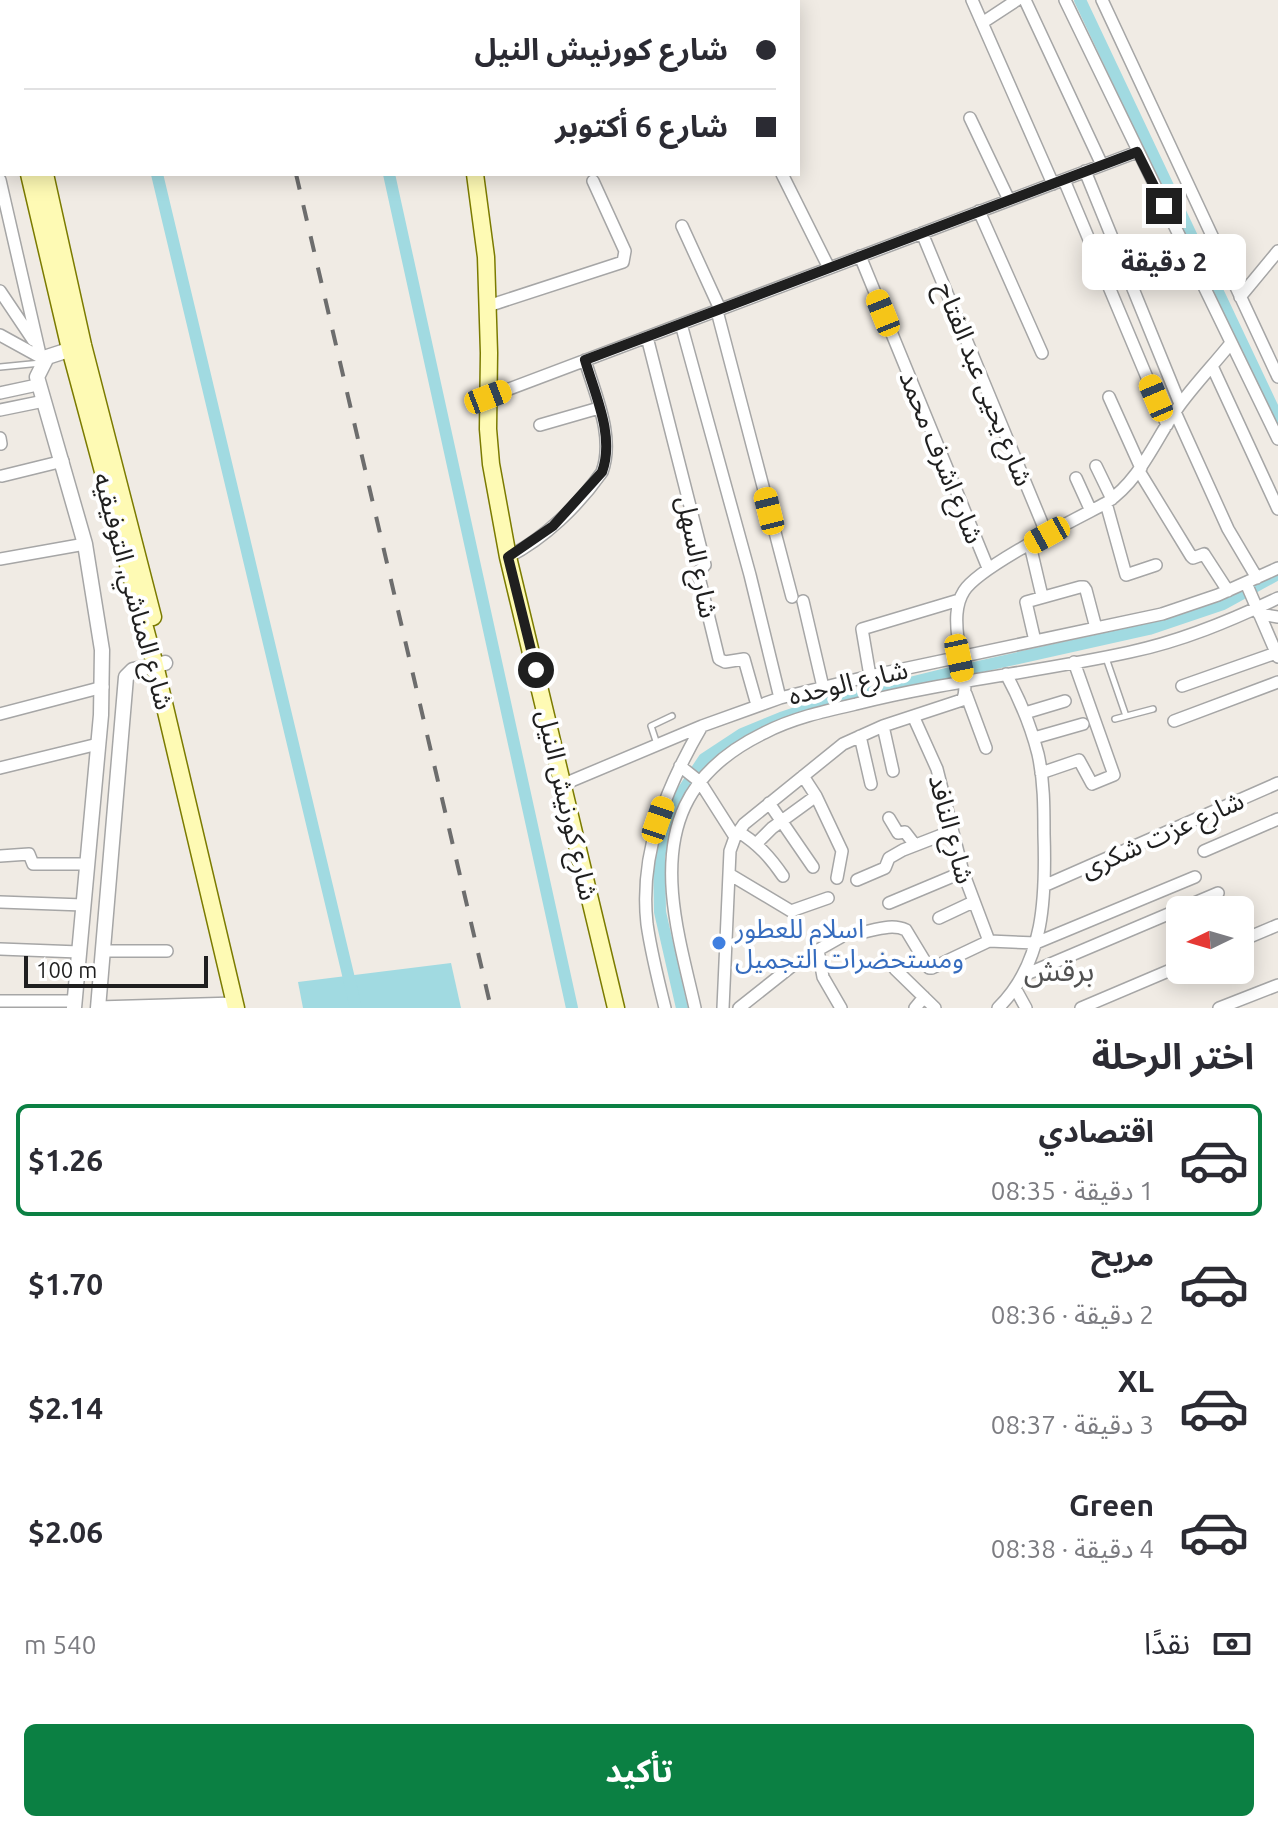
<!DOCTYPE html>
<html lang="ar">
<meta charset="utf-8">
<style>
:root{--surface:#fff;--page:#f2f2f3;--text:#2b2b33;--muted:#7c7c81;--line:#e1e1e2;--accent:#0b8043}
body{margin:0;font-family:Ubuntu,"Noto Sans Arabic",sans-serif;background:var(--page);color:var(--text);direction:rtl;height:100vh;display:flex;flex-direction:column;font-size:30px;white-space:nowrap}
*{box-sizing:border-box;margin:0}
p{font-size:26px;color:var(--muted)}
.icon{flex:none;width:44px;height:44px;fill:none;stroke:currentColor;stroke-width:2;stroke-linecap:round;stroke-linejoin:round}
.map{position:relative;height:1008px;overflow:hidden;direction:ltr}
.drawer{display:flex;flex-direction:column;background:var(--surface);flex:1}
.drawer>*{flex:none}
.banner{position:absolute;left:0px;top:0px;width:800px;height:176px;box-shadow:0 4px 20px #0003;direction:rtl;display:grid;align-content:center;height:176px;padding:0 24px;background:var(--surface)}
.needle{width:52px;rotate:265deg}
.fabs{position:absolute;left:1166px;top:896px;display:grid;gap:16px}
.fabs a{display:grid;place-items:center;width:88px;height:88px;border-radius:12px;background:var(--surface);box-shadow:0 4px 20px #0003;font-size:40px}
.scale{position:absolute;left:24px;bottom:20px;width:184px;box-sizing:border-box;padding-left:8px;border:4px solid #1f1f1f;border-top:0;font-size:22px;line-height:28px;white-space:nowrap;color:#1f1f1f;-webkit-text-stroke:6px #fff;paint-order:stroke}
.end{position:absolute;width:36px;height:36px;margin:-18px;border:10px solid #1f1f1f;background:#fff;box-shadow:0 0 0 4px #fff}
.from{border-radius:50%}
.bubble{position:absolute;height:56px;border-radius:12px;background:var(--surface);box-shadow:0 4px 20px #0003;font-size:26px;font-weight:700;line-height:56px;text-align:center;direction:rtl}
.car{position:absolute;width:24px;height:48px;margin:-24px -12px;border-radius:10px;box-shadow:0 0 6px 2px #0007;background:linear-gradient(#f5c518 24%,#345 0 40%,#f5c518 0 76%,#345 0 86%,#f5c518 0)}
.banner b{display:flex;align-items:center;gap:28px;height:76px;font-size:30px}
.banner b+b{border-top:2px solid var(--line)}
.banner i{width:20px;height:20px;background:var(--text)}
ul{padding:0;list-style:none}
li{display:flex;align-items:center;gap:24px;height:112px;margin:0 16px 12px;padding:0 8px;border:4px solid transparent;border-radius:12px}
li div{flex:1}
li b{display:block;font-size:30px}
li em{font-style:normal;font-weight:700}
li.selected{border-color:var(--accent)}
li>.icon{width:72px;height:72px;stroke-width:1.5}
h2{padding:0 24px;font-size:36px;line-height:96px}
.pay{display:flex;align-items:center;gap:20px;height:88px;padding:0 24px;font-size:30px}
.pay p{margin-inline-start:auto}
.primary-button{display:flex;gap:16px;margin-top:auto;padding:16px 24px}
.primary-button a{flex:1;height:92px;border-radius:12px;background:var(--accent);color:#fff;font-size:32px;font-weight:700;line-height:92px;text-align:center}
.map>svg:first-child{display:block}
.water{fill:#a1dae1}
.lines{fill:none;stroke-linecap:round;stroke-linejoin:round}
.canal{stroke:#a1dae1;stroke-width:12}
.service-casing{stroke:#a6a6a6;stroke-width:8}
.minor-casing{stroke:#a6a6a6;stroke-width:14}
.tertiary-casing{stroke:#a6a6a6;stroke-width:17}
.secondary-casing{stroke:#7b7b00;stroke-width:19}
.service{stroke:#fff;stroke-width:5}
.minor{stroke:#fff;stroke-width:11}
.tertiary{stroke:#fff;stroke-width:14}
.secondary{stroke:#fefab4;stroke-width:16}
.rail{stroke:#6d6d6d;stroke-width:4;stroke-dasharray:16 16;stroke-linecap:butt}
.route{stroke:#1f1f1f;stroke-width:10}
.shop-dot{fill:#3f7fe0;stroke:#fff;stroke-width:3}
.labels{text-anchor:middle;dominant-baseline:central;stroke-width:8;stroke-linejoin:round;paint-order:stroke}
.street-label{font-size:26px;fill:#1f1f1f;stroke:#fff}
.shop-label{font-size:26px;fill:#366cbe;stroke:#fff;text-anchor:start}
.quarter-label{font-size:30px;fill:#525252;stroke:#fff}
</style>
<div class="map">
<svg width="1278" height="1008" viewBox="0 0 1278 1008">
<rect width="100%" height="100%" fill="#f0ebe4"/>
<!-- water -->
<path class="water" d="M451 963 461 1008H303L298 982Z"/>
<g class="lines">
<!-- canal -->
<path class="canal" d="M116 0V2
M351 0V2
M1080 0 1278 419
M157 174 356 1008
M389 174 572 1008
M682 1008 660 912 659 856 675 803 704 759 742 734 781 718 817 706 946 674 1149 629 1223 604 1278 574"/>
<defs>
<path id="service" d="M0 367 41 363
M1106 658 1126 716
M1115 719 1153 709
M657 744 651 726 672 716"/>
<path id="minor" d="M578 0 579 2
M696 0 697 2
M972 0 1053 184
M1025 0 1102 165
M1065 0 1278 439
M1102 0 1278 377
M982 23 1017 0
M970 118 1009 200
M1085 171 1180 404
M782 174 829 268
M0 180 42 363
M1064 180 1167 425
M979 211 1042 353
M682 226 720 309
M922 233 1047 535
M860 256 988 568
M0 291 33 340
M1240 297 1278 251
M488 306 623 262 625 251 593 181
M717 311 792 597
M681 324 750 575 780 698
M0 335 40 357
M647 337 705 565 698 573 719 659 725 662 744 659 757 705
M1212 366 1278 509
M0 393 37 385
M488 397 1137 152
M1109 397 1141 468
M0 410 44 401
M1175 412 1228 529 1257 578
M540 425 599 408
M0 438 1 444
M1096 466 1112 499
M1139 471 1191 556 1193 558 1204 554 1228 591
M2 476 63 461
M1076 478 1091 511
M1106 503 1126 575 1156 565
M1030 545 1042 596
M508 557C545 538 578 506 602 472 615 436 595 395 585 360
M0 559 85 544
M1246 583 1278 657
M803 601 823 687
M1259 614 1278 617
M1035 641 1026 602 1080 587H1084L1086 590 1096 628
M870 676 862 629 959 600
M1182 686 1276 653
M966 694 986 748
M1025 713 1065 701
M0 714 103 687
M914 718 937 769 963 872 989 941
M1174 721 1278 682
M883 726 893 771
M860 736 871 784
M1034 738 1083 724
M680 766 700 782 735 837
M0 768 98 744
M1041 773 1079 760 1092 784 1114 775 1074 662
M803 776 816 796 842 851 837 878
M564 784 702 726 780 698 870 676 1162 614 1218 595 1278 568
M769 803 813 867
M889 818 898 833 905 832 915 845
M739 832C758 844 770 857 783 876
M756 844 772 828 816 796
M1204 851 1278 819
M0 856 29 854 33 864H87
M729 874 791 911 828 898
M857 880 885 868 889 858 903 850 952 831
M1046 885 1278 783
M0 902 83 905
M889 903 963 872
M939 918 973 902
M860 933C875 930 892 923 906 930L929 968H932L989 941 1036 943 1195 877
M1240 941 1278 925
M0 949 79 952
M102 951H167
M895 969 935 1008
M1022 976 1218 893
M1015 988 1026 1008
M0 1001H74
M98 1007 235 1003
M665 1008C658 980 651 952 647 924 639 852 667 786 702 726
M695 1008C681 945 656 868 685 806 701 772 731 749 764 733 793 718 825 711 856 704 947 681 1039 672 1130 652 1182 641 1230 621 1278 598
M723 1008 730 851 735 837 744 824 843 744 883 726 962 700C970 688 959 655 958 639 956 623 955 605 964 591 980 566 1076 519 1106 503 1143 478 1156 436 1182 402 1197 382 1215 363 1231 343
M739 1008 792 966
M841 1008 823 977 818 950 841 937
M915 1008 924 997
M998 1008C1045 962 1046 895 1044 834 1044 807 1044 781 1038 754 1031 726 1020 700 1006 674
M1081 1008 1180 966
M1219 1008 1278 985"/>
<path id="tertiary" d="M74 1008 101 715 102 650 85 544 37 377 47 357 81 346
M98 1008 126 677 133 670 165 663"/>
<path id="secondary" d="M5 0 6 2
M434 0 435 2
M0 49 2 58
M29 174 70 349 155 665 236 1008
M45 174 83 345 153 617
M475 174 486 257 489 353 488 429 491 464 508 557 616 1008"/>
</defs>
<!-- service casing -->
<use href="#service" class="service-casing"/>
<!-- minor casing -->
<use href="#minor" class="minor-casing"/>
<!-- tertiary casing -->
<use href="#tertiary" class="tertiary-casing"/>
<!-- secondary casing -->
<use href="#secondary" class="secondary-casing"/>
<!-- service -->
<use href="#service" class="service"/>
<!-- minor -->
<use href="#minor" class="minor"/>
<!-- tertiary -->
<use href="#tertiary" class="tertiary"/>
<!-- secondary -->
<use href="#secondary" class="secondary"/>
<!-- rail -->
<path class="rail" d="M254 0 255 2
M296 174 491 1008"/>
</g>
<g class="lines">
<!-- route -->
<path class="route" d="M536 670 508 557 553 526 602 472C615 436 595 395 585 360L1137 152 1164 206"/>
</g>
<!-- markers -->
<circle class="shop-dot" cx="719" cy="943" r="8"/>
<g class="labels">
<!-- street labels -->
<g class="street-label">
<text transform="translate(985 384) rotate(68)">شارع يحيى عبد الفتاح</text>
<text transform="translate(942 457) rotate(68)">شارع اشرف محمد</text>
<text transform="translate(698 557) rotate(79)">شارع السهل</text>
<text transform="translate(134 591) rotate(75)">شارع المناشي, التوفيقيه</text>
<text transform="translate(848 682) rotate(-13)">شارع الوحده</text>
<text transform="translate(568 805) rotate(77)">شارع كورنيش النيل</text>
<text transform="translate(952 829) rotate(75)">شارع النافد</text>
<text transform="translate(1162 834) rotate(-24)">شارع عزت شكرى</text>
</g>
<!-- shop labels -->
<g class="shop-label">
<text x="735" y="928">اسلام للعطور<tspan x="735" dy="30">ومستحضرات التجميل</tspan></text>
</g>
<!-- quarter labels -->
<g class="quarter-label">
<text x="1059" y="970">برقش</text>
</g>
</g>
</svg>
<div class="fabs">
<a><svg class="needle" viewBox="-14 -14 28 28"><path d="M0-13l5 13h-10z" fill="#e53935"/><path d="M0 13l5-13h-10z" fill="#7c7c81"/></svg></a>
</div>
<div class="scale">100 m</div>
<i class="end from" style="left:536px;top:670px"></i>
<i class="end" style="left:1164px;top:206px"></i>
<div class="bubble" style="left:1082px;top:234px;width:164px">2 دقيقة</div>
<i class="car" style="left:883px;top:313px;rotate:338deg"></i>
<i class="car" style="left:488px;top:397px;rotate:69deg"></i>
<i class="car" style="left:1156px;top:398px;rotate:337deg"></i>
<i class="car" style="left:769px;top:511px;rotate:346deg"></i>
<i class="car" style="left:1047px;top:535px;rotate:241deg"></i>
<i class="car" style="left:959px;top:658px;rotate:168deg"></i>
<i class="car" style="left:658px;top:820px;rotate:19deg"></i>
<div class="banner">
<b><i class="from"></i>شارع كورنيش النيل</b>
<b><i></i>شارع 6 أكتوبر</b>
</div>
</div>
<section class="drawer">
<h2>اختر الرحلة</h2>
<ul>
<li class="selected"><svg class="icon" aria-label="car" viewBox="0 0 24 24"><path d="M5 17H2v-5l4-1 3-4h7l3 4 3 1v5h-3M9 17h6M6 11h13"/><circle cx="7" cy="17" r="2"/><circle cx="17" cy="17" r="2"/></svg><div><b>اقتصادي</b><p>1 دقيقة · 08:35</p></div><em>$1.26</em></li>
<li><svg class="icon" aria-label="car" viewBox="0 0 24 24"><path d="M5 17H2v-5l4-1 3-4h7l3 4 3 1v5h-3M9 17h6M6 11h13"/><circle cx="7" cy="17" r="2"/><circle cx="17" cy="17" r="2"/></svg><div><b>مريح</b><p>2 دقيقة · 08:36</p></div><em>$1.70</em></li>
<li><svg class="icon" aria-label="car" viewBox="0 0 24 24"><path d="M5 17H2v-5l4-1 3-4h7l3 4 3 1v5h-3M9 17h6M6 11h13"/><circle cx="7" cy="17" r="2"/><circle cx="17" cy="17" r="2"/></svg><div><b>XL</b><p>3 دقيقة · 08:37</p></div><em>$2.14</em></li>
<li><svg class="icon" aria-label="car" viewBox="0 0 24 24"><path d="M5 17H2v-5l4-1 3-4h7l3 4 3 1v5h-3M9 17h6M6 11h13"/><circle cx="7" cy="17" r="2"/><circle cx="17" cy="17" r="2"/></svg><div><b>Green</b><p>4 دقيقة · 08:38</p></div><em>$2.06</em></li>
</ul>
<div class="pay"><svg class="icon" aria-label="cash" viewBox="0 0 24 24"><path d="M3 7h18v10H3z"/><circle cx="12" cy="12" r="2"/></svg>نقدًا<p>540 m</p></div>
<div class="primary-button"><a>تأكيد</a></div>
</section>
